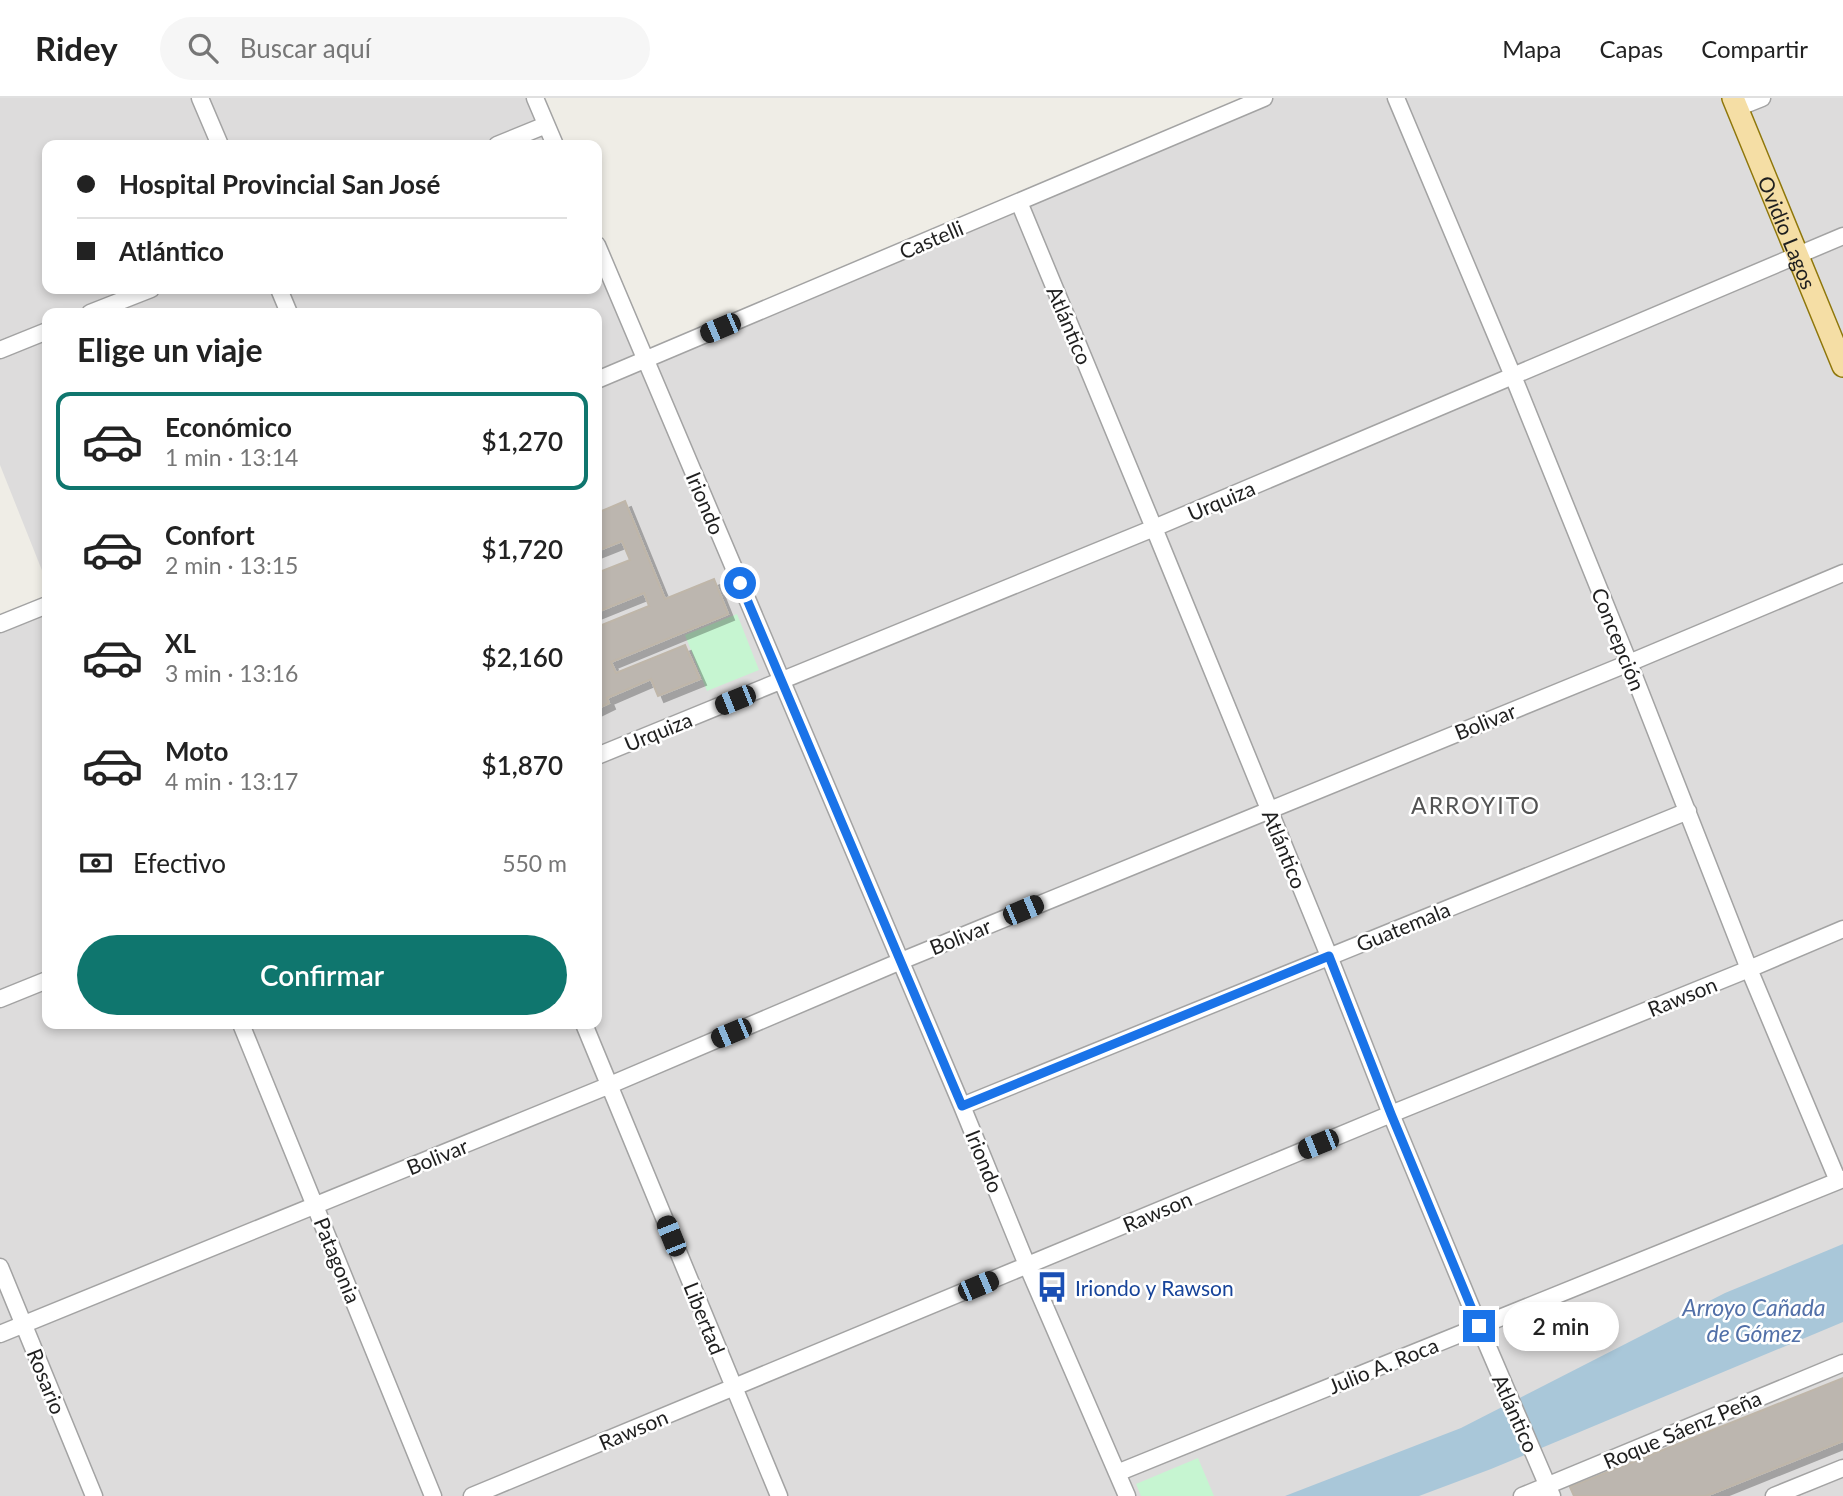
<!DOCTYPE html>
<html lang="es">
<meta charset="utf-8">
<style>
:root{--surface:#fff;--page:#f6f6f6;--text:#222;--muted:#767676;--line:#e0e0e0;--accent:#0f766e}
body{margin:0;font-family:Lato,sans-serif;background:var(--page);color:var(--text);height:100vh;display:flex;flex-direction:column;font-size:26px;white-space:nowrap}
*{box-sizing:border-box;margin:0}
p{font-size:23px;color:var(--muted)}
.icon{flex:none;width:38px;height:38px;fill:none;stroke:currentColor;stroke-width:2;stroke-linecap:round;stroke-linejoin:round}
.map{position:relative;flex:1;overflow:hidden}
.drawer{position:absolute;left:42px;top:210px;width:560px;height:721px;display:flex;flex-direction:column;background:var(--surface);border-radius:14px;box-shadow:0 4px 10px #0003}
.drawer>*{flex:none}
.banner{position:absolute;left:42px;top:42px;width:560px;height:154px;border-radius:14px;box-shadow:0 4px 10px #0003;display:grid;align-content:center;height:154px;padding:0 35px;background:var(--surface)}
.end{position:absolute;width:32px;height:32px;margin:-16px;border:9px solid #1a73e8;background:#fff;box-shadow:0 0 0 4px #fff}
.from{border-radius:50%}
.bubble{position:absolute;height:49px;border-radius:24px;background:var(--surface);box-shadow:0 4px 10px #0003;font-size:23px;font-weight:600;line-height:49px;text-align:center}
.car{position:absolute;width:21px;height:42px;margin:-21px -10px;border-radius:9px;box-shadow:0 0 5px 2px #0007;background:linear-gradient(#222 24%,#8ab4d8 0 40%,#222 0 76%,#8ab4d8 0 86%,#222 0)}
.banner b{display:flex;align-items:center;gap:24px;height:66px;font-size:26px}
.banner b+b{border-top:2px solid var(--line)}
.banner i{width:18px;height:18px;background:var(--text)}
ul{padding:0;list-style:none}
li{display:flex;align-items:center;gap:21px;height:98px;margin:0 14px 10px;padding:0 21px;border:4px solid transparent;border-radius:14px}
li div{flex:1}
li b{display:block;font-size:26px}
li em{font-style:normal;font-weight:600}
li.selected{border-color:var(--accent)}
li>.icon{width:63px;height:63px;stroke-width:1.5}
h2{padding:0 35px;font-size:32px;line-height:84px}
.pay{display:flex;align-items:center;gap:18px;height:77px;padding:0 35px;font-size:26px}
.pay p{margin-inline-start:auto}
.action{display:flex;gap:14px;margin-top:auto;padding:14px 35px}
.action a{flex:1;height:80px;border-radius:42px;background:var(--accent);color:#fff;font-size:28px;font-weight:600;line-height:80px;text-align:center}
header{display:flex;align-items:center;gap:42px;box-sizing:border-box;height:98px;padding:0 35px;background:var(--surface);border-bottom:2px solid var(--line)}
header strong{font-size:33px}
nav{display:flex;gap:38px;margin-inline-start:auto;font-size:24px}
.search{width:490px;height:63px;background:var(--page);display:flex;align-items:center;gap:18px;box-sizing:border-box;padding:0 24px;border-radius:38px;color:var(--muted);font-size:26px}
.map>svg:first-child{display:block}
.residential{fill:#dddcdc}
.park{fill:#c6f5d1}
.water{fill:#a9c7d9}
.building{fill:#bcb6af;stroke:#bfb6a9;stroke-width:2;filter:url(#shadow)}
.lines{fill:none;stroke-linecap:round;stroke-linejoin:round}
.minor-casing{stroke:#a3a3a3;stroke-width:19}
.major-casing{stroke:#8f770b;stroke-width:24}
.minor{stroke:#fff;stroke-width:16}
.major{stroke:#f5dea5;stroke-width:21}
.route{stroke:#1a73e8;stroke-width:9}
.labels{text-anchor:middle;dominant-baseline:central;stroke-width:5;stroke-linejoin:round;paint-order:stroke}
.street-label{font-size:21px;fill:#1f1f1f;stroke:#fff}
.transit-label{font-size:21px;fill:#164399;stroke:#fff;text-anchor:start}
.neighbourhood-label{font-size:23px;letter-spacing:2px;fill:#525252;stroke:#fff}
.water-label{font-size:23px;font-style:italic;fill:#5270a8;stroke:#fff}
</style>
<header>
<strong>Ridey</strong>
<div class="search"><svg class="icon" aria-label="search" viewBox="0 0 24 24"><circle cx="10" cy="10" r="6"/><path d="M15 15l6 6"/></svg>Buscar aquí</div>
<nav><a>Mapa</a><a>Capas</a><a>Compartir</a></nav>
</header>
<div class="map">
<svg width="1843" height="1398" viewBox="0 0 1843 1398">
<defs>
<filter id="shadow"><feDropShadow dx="6" dy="6" stdDeviation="0" flood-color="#0004"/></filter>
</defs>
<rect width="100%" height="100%" fill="#efede6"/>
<!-- residential -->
<path class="residential" d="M0 0H535L555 47H47V191H597V147L646 262 1264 0H1843V1398H0V526L47 507V926H597V215H47V485L0 367Z"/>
<!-- park -->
<path class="park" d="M737 516 759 572 707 593 685 537Z
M1198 1360 1214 1398H1141L1136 1386Z"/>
<!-- water -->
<path class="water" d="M1843 1146V1224L1491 1371 1419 1398H1285L1461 1330 1725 1195Z"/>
<!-- building -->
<path class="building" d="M625 403 665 501 714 481 728 516 611 564 616 575 685 547 700 581 658 598 651 581 607 600 609 605 597 611V584L599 583 597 578V529L649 508 644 495 597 514V475L630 462 622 443 597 453V415Z
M1843 1280V1343L1706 1398H1574L1570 1389Z"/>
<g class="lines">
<defs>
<path id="minor" d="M200 0 220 47
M535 0 555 47
M1396 0 1513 278 1629 565 1749 871 1838 1083
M1737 10 1762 0
M497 47 546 27
M1019 104 1154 430 1329 858 1391 1016 1479 1228 1552 1398
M597 147 962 1008 1027 1167 1127 1398
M279 191 289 215
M90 215 151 191
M0 252 47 233
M597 282 1264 0
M0 526 47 507
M597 658 1154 430 1843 138
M0 901 47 882
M241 926 433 1398
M584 926 779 1398
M962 1008 1688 713
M0 1169 94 1398
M0 1236 610 987 901 863 1629 565 1843 475
M1117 1375 1843 1081
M472 1398 1391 1016 1749 871 1843 831
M1522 1398 1843 1265
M1774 1398 1843 1370"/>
<g id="major">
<path id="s1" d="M1733 0 1843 268"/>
</g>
</defs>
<!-- minor casing -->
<use href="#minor" class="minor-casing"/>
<!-- major casing -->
<use href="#major" class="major-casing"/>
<!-- minor -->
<use href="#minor" class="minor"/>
<!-- major -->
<use href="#major" class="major"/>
</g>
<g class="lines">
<!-- route -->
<path class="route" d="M740 485 962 1008 1329 858 1391 1016 1479 1228"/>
</g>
<!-- icons -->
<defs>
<symbol id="bus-bare" viewBox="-9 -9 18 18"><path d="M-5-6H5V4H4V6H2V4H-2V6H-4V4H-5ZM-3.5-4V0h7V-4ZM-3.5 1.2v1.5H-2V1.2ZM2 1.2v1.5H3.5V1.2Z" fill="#1a4fb4" stroke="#fff" stroke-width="2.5" paint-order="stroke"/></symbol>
</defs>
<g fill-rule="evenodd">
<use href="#bus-bare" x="1030" y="1167" width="44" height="44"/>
</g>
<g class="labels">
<!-- street labels -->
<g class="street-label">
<text stroke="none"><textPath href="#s1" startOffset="145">Ovidio Lagos</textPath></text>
<text transform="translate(931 141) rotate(-23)">Castelli</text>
<text transform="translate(1070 227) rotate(67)">Atlántico</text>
<text transform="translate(1221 402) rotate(-23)">Urquiza</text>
<text transform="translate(706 405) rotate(67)">Iriondo</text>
<text transform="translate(1619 541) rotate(68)">Concepción</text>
<text transform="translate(1485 623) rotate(-22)">Bolivar</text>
<text transform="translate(658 633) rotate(-22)">Urquiza</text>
<text transform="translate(1285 751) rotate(68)">Atlántico</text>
<text transform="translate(1403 828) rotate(-22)">Guatemala</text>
<text transform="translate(960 838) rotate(-22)">Bolivar</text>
<text transform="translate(1682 898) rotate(-22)">Rawson</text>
<text transform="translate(437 1058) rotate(-22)">Bolivar</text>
<text transform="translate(985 1063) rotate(68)">Iriondo</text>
<text transform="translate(1157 1113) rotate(-23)">Rawson</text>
<text transform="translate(338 1162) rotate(68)">Patagonia</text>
<text transform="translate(705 1220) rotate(68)">Libertad</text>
<text transform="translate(1383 1267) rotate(-22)">Julio A. Roca</text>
<text transform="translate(47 1283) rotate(68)">Rosario</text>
<text transform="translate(1516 1315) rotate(66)">Atlántico</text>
<text transform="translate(633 1331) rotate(-23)">Rawson</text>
<text transform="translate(1682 1331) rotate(-23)">Roque Sáenz Peña</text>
</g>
<!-- transit labels -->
<g class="transit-label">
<text x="1075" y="1189">Iriondo y Rawson</text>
</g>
<!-- neighbourhood labels -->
<g class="neighbourhood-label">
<text x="1476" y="707">ARROYITO</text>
</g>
<!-- water labels -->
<g class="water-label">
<text x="1754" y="1209">Arroyo Cañada<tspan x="1754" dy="26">de Gómez</tspan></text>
</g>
</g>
</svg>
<i class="end from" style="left:740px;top:485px"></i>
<i class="end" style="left:1479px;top:1228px"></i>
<div class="bubble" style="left:1503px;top:1204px;width:116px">2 min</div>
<i class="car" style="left:720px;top:230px;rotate:247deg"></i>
<i class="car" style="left:735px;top:602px;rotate:248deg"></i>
<i class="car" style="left:1023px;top:812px;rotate:67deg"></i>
<i class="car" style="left:731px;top:935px;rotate:247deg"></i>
<i class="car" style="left:1318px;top:1046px;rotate:248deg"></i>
<i class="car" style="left:671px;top:1138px;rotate:338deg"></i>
<i class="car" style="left:978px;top:1188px;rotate:67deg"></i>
<div class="banner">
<b><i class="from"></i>Hospital Provincial San José</b>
<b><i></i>Atlántico</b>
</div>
<section class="drawer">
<h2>Elige un viaje</h2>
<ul>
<li class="selected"><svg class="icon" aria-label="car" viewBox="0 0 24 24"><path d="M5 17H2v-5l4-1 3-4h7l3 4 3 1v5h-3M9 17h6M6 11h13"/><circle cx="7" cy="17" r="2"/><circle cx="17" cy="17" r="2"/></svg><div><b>Económico</b><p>1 min · 13:14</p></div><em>$1,270</em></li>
<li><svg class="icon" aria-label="car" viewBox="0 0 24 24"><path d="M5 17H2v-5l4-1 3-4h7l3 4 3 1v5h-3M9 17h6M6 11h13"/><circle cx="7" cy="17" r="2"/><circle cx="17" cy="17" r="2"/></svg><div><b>Confort</b><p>2 min · 13:15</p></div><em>$1,720</em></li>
<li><svg class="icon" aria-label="car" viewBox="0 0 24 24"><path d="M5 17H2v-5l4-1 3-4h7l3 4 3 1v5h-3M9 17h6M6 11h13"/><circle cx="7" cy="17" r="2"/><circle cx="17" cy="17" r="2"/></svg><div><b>XL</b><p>3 min · 13:16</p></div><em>$2,160</em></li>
<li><svg class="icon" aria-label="car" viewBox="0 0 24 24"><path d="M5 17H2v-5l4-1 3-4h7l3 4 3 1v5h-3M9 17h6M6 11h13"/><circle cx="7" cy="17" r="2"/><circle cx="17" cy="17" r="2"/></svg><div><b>Moto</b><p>4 min · 13:17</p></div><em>$1,870</em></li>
</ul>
<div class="pay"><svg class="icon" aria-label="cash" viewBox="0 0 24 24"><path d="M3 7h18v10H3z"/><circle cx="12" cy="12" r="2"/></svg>Efectivo<p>550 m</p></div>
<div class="action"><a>Confirmar</a></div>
</section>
</div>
